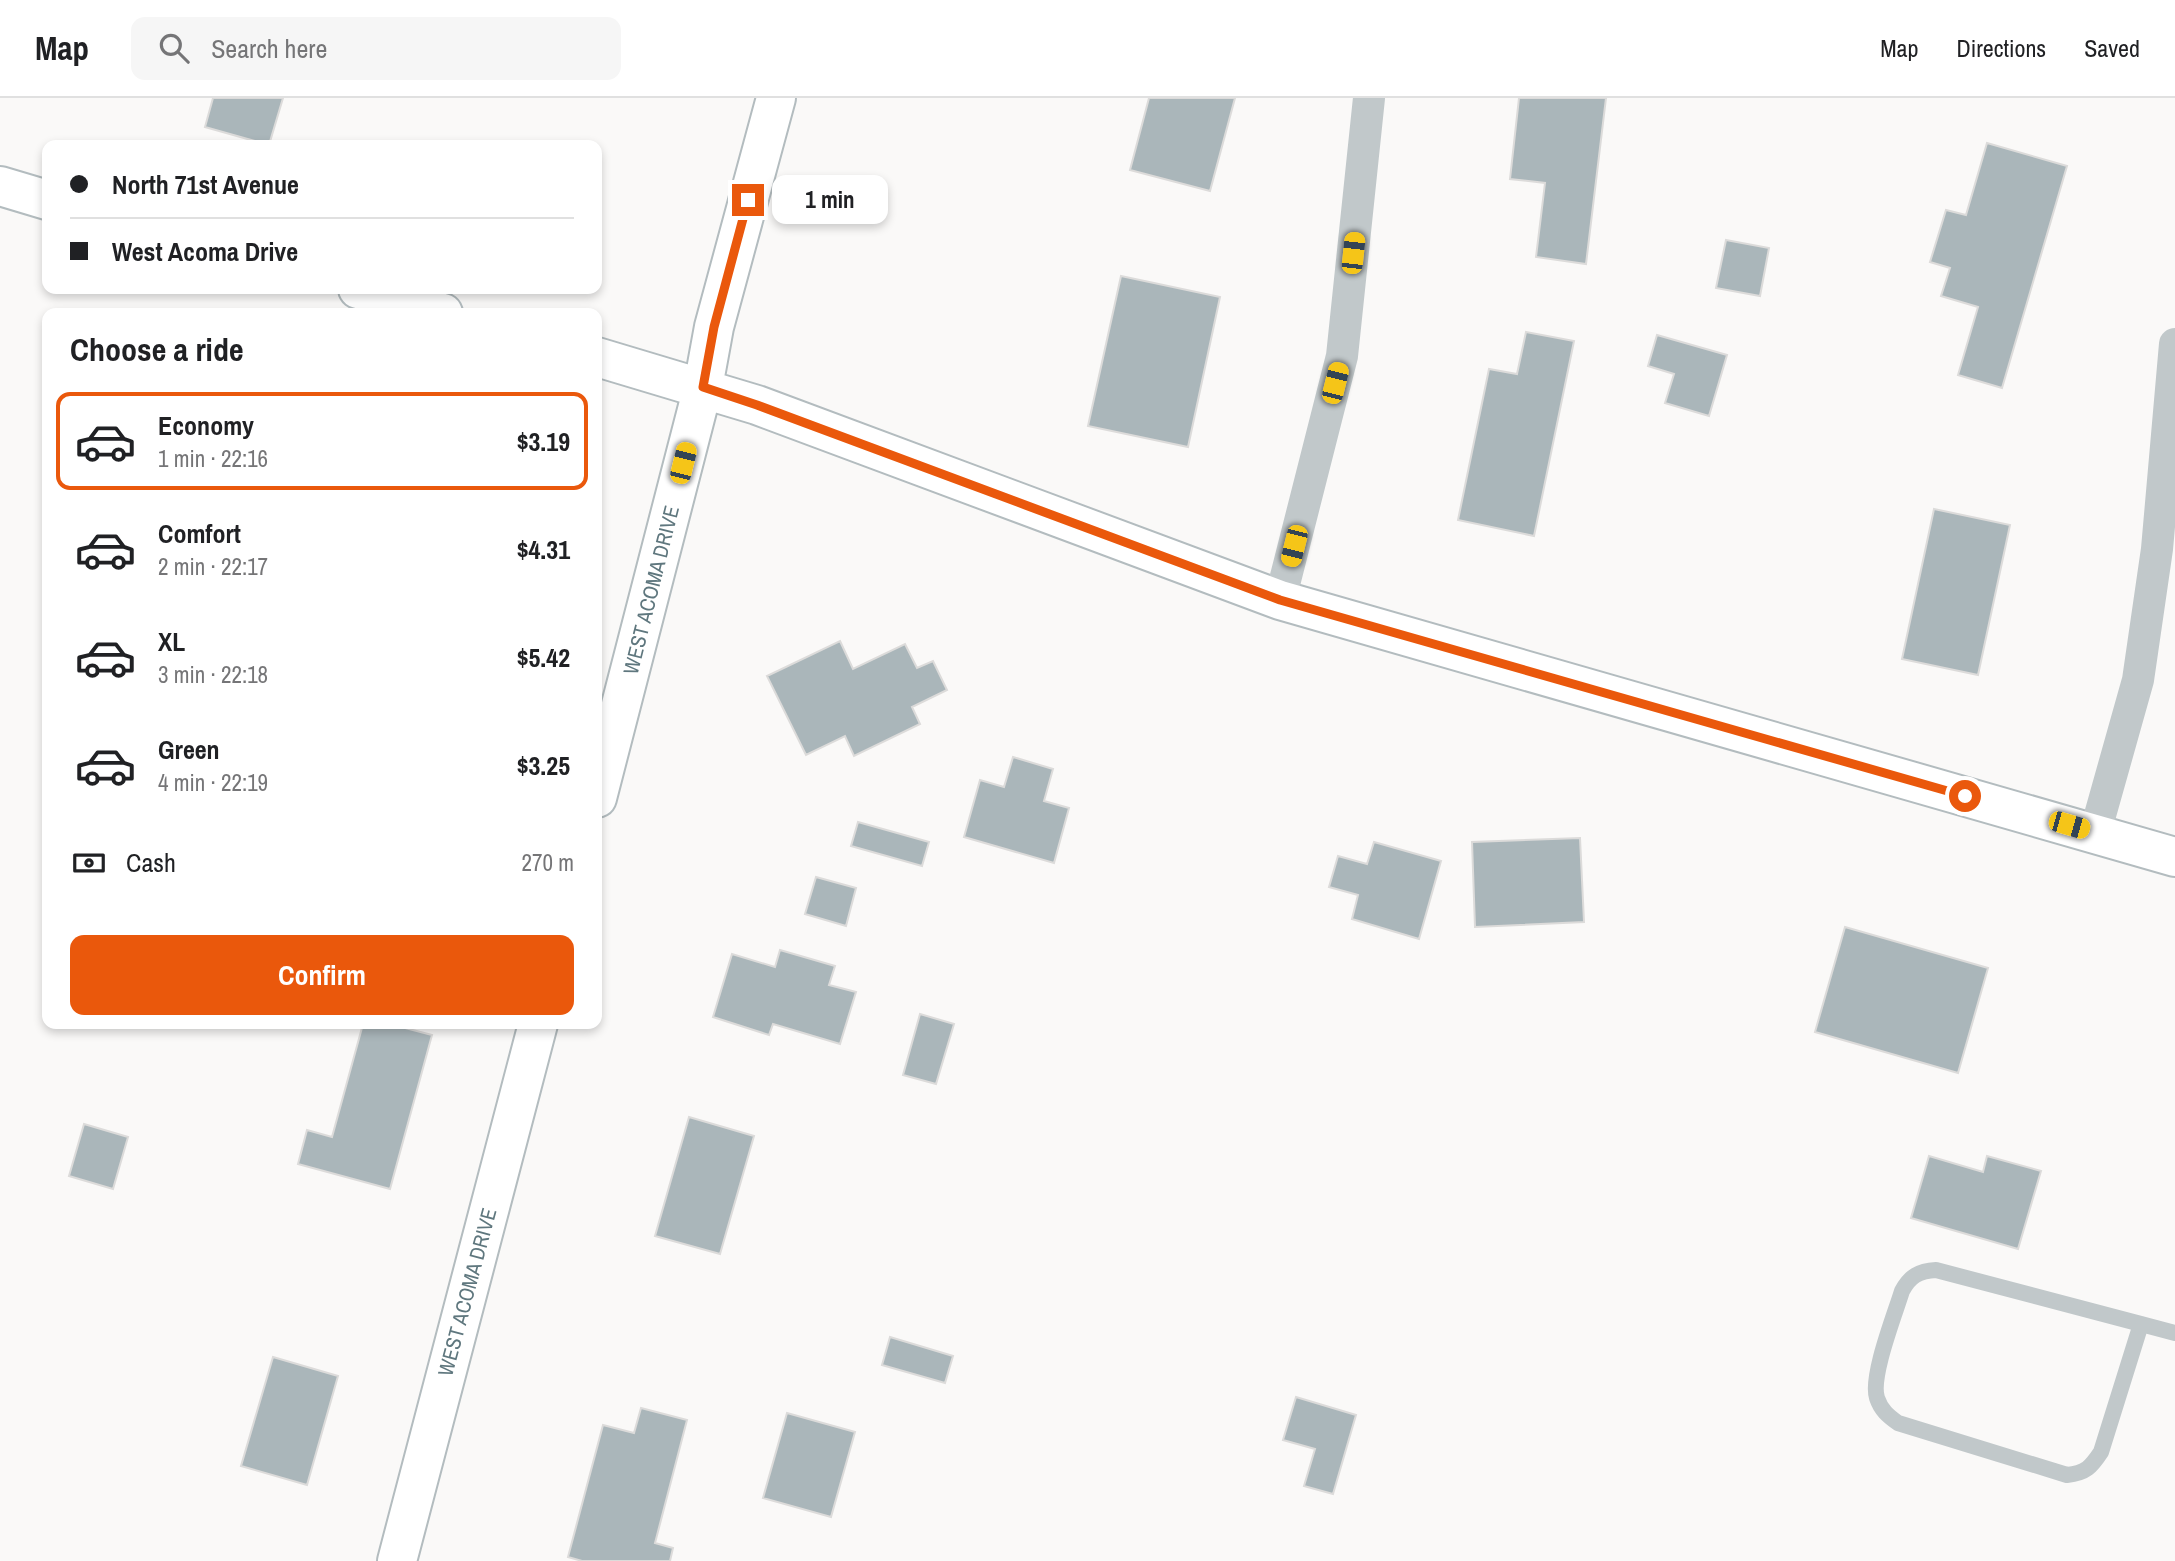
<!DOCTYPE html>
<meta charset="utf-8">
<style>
:root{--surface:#fff;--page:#f6f6f6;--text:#202124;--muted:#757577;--line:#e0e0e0;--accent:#ea580c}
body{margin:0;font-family:"Archivo Narrow",sans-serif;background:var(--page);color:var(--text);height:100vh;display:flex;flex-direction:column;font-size:26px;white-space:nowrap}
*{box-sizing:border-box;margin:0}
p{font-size:23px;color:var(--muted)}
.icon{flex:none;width:38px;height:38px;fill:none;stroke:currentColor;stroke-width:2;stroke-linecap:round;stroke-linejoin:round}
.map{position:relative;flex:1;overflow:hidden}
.panel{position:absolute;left:42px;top:210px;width:560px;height:721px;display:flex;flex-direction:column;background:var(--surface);border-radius:14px;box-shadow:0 4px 10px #0003}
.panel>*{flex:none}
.guide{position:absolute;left:42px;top:42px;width:560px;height:154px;border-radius:14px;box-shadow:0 4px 10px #0003;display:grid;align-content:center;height:154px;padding:0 28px;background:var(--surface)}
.end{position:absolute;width:32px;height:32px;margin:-16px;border:9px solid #ea580c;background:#fff;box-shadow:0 0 0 4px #fff}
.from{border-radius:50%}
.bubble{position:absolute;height:49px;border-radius:14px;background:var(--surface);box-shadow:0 4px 10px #0003;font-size:23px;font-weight:700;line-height:49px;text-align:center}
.car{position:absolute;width:21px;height:42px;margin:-21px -10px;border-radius:9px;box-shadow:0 0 5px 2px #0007;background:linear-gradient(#f5c518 24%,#345 0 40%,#f5c518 0 76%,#345 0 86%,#f5c518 0)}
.guide b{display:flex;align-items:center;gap:24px;height:66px;font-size:26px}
.guide b+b{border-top:2px solid var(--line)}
.guide i{width:18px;height:18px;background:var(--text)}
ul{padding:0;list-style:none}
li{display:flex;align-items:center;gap:21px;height:98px;margin:0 14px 10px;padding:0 14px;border:4px solid transparent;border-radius:14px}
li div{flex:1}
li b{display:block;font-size:26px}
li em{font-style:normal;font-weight:700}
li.current{border-color:var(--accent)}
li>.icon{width:63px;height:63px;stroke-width:1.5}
h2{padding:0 28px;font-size:32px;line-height:84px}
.pay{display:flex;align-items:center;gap:18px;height:77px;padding:0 28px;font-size:26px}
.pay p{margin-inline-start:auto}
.primary-button{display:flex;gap:14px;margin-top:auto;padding:14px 28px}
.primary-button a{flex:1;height:80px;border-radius:14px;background:var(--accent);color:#fff;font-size:28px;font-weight:700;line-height:80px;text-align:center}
header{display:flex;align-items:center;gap:42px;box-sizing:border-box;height:98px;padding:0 35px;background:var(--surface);border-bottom:2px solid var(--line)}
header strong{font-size:33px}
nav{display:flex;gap:38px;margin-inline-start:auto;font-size:24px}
.search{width:490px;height:63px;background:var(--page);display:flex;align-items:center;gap:18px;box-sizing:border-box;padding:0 24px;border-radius:14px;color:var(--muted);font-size:26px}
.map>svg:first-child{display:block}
.building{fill:#aab6ba;stroke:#dcdbda;stroke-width:2}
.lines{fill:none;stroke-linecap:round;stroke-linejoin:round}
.secondary-casing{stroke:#b3bcbf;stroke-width:42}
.lane{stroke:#c1c8ca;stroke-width:16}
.street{stroke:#c1c8ca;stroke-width:32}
.secondary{stroke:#fff;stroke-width:38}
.route{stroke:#ea580c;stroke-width:9}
.labels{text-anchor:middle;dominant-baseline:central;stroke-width:7;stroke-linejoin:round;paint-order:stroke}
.street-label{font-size:21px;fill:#5f777e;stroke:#fff}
</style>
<header>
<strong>Map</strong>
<div class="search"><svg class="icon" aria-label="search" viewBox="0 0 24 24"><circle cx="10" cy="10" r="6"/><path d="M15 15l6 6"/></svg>Search here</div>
<nav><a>Map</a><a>Directions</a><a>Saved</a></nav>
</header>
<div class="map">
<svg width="2175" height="1463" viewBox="0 0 2175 1463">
<rect width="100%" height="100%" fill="#faf9f8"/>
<!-- building -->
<path class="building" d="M213 0H283L269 47 205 29Z
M1149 0H1235L1210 93 1130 72Z
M1519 0H1606L1586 166 1536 159 1545 85 1510 81Z
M1987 45 2067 68 2002 290 1958 277 1978 209 1941 198 1950 170 1930 164 1946 112 1966 117Z
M1726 142 1769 150 1760 198 1716 190Z
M1121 178 1220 199 1188 349 1088 328Z
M1526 234 1574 243 1534 438 1458 422 1489 271 1517 276Z
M1657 237 1727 257 1709 318 1665 305 1674 276 1648 268Z
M1934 411 2010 427 1978 577 1902 561Z
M840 543 853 571 905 546 917 570 933 563 947 592 912 609 920 626 854 658 845 638 806 657 767 578Z
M1013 659 1053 671 1044 703 1069 710 1054 765 964 739 980 682 1004 689Z
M858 724 929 744 922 768 851 748Z
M1580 740 1584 824 1475 829 1472 744Z
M1374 744 1441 763 1419 841 1352 821 1358 797 1329 789 1338 758 1367 766Z
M816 779 856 790 846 828 805 816Z
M1845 829 1988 870 1958 975 1815 934Z
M780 852 835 868 829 887 856 894 840 946 773 926 769 937 713 919 732 856 775 869Z
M920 916 954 926 936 986 903 977Z
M363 926H390L432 937 390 1091 298 1066 307 1032 332 1039Z
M689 1019 754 1038 720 1156 655 1138Z
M84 1026 128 1039 113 1091 69 1078Z
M1929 1058 1983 1074 1987 1058 2041 1073 2018 1151 1911 1120Z
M890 1239 953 1258 945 1285 882 1267Z
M273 1259 338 1278 307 1387 241 1368Z
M1296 1299 1356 1317 1333 1396 1304 1388 1315 1351 1283 1342Z
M641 1310 687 1322 655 1445 673 1450 670 1463H582L568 1459 603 1327 634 1335Z
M787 1315 855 1334 831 1419 763 1400Z"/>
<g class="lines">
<defs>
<path id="secondary" d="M0 88 47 102
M358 191 443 215
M597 259 757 307 1280 502 2175 759
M597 700 703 289 714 229 776 0
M397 1463 538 926"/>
</defs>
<!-- secondary casing -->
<use href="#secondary" class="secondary-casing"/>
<!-- lane -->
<path class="lane" d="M2141 1226 2101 1354C2091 1369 2086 1375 2067 1377L1898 1325C1888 1318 1881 1312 1877 1300 1870 1279 1895 1216 1902 1193 1910 1178 1919 1173 1936 1172L2141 1226 2175 1235"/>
<!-- street -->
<path class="street" d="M1280 502 1342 258 1369 0
M2095 735 2138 582 2157 451 2175 246"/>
<!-- secondary -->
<use href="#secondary" class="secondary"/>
</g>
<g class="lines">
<!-- route -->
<path class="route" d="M748 102 714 229 703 289 757 307 1280 502 1965 698"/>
</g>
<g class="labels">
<!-- street labels -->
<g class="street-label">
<text transform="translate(651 492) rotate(-76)">WEST ACOMA DRIVE</text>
<text transform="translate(467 1194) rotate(-75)">WEST ACOMA DRIVE</text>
</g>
</g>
</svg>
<i class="end from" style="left:1965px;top:698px"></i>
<i class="end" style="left:748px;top:102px"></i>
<div class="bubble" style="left:772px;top:77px;width:116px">1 min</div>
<i class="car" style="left:1353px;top:155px;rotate:6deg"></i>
<i class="car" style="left:1335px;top:285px;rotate:14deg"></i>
<i class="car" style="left:683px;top:365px;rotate:14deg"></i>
<i class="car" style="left:1294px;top:448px;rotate:194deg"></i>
<i class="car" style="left:2069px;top:727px;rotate:106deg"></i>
<div class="guide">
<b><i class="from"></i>North 71st Avenue</b>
<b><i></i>West Acoma Drive</b>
</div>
<section class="panel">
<h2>Choose a ride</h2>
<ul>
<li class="current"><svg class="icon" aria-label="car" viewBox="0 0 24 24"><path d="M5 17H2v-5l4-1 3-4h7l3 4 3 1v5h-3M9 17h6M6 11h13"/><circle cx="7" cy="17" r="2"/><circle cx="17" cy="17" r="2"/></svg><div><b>Economy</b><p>1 min · 22:16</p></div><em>$3.19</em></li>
<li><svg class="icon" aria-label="car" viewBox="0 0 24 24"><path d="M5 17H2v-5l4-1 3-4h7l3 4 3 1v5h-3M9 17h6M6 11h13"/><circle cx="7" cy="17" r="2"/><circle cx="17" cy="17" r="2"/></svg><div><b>Comfort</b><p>2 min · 22:17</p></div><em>$4.31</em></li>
<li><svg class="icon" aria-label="car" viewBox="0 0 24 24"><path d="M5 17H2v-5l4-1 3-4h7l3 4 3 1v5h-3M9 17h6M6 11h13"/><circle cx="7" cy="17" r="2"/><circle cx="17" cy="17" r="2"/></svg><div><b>XL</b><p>3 min · 22:18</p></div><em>$5.42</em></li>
<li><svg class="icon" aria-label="car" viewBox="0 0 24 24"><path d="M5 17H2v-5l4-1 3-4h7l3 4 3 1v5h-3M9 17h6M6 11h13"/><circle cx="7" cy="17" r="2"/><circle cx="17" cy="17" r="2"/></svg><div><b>Green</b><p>4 min · 22:19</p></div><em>$3.25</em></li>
</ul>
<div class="pay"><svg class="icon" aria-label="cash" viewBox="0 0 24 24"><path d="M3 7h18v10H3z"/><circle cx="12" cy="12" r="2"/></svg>Cash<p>270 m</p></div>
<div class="primary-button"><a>Confirm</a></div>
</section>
</div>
